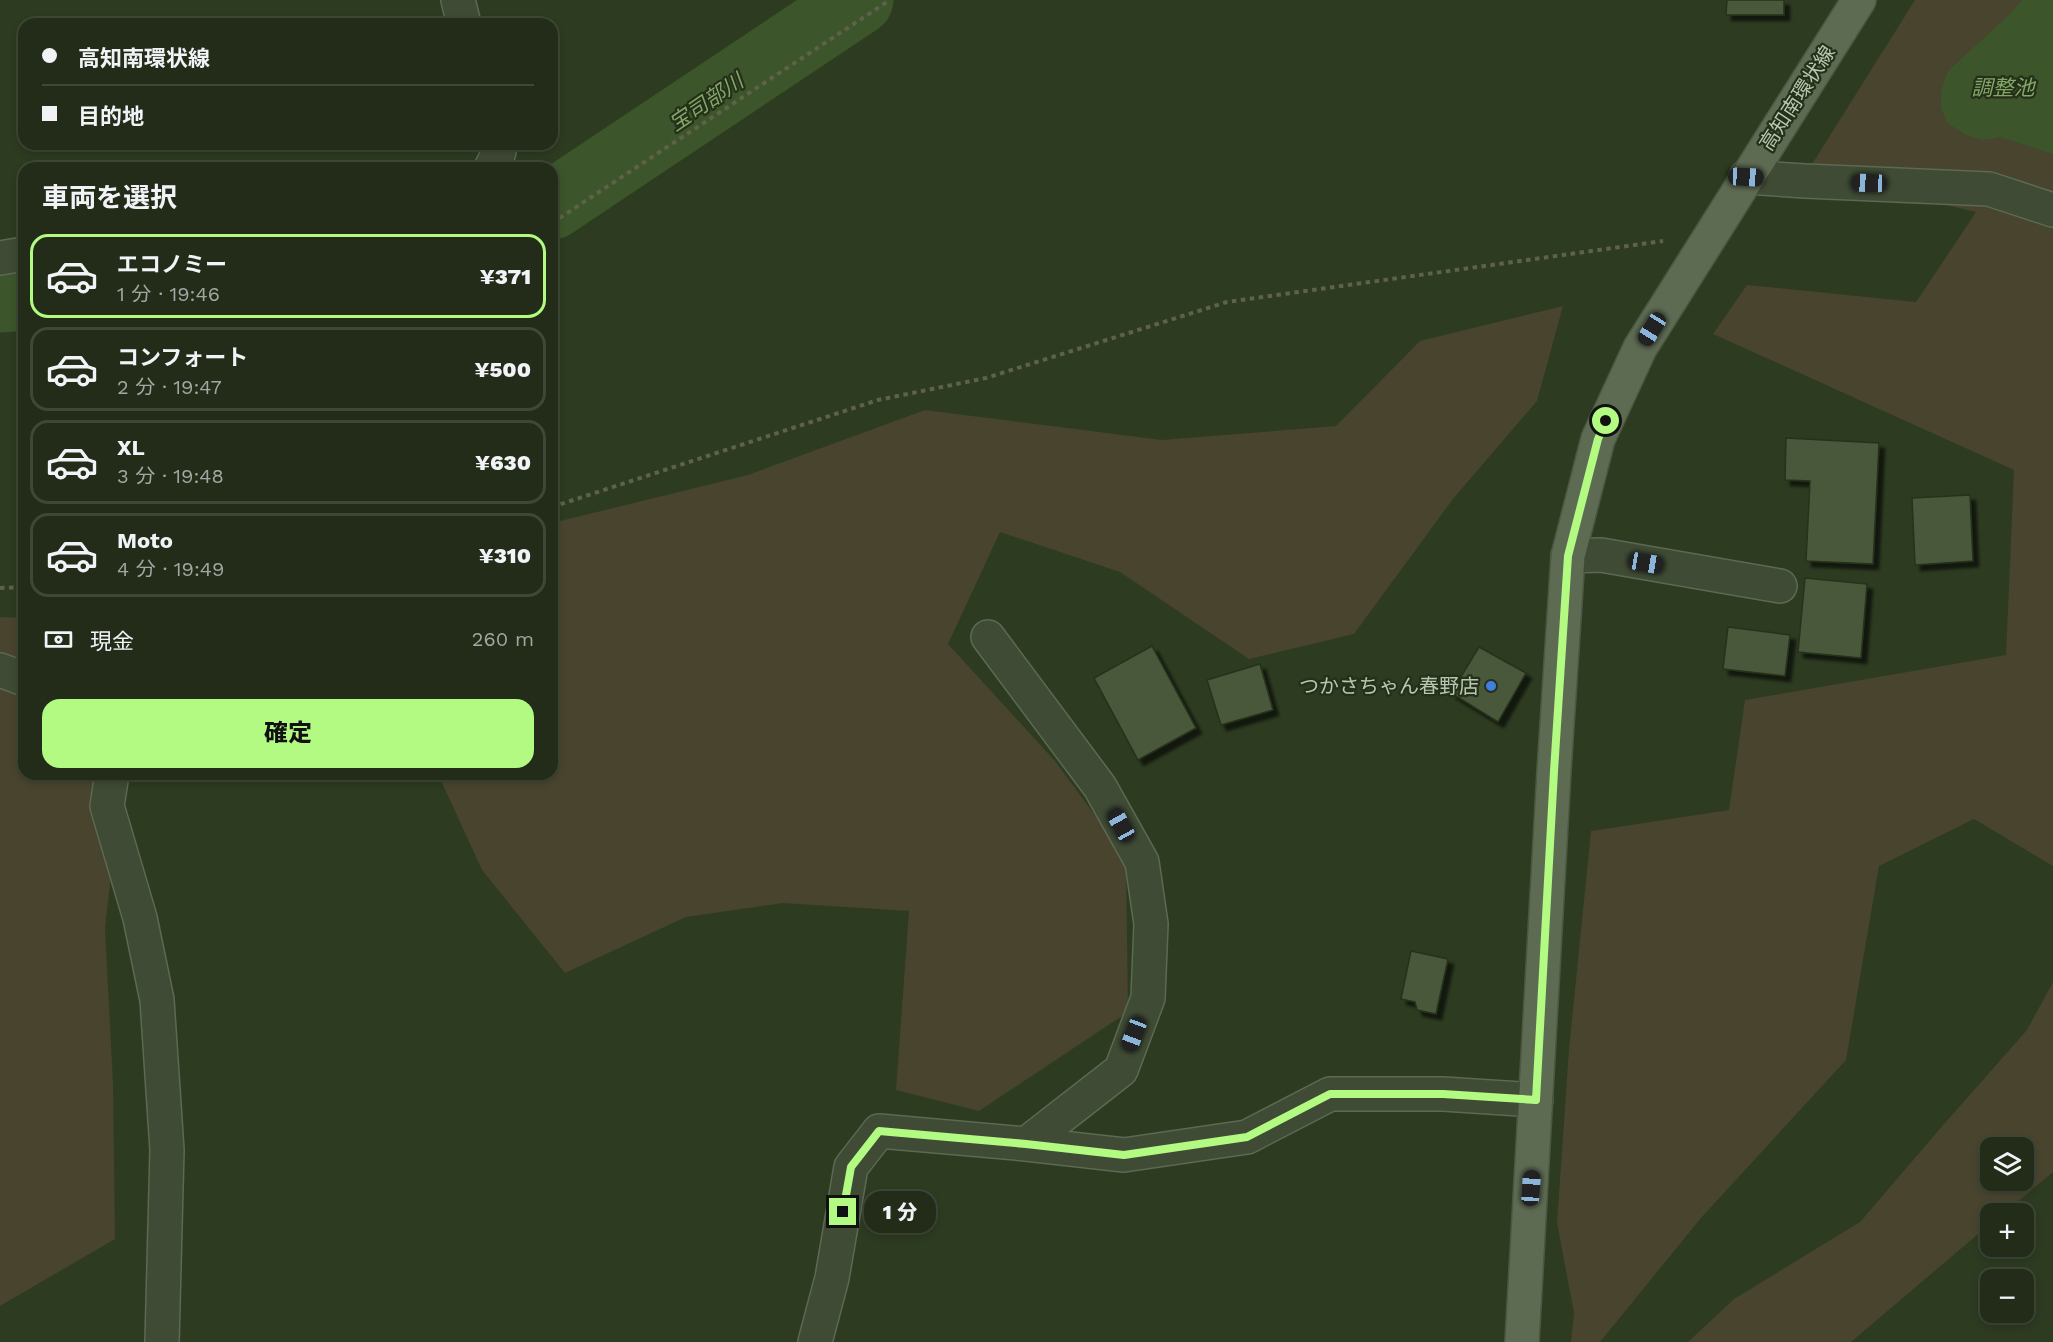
<!DOCTYPE html>
<html lang="ja">
<meta charset="utf-8">
<style>
:root{--surface:#222c19;--page:#2e3826;--text:#f1f3f6;--muted:#a2a7a2;--line:#3f4838;--accent:#b3fa82}
body{margin:0;font-family:"Work Sans","Noto Sans JP",sans-serif;background:var(--page);color:var(--text);height:100vh;display:flex;flex-direction:column;font-size:22px;white-space:nowrap}
*{box-sizing:border-box;margin:0}
p{font-size:20px;color:var(--muted)}
.icon{flex:none;width:33px;height:33px;fill:none;stroke:currentColor;stroke-width:2;stroke-linecap:round;stroke-linejoin:round}
.map{position:relative;flex:1;overflow:hidden}
.panel{position:absolute;left:18px;top:162px;width:540px;height:618px;display:flex;flex-direction:column;background:var(--surface);border-radius:18px;box-shadow:0 3px 9px #0003,0 0 0 2px var(--line)}
.panel>*{flex:none}
.hud{position:absolute;left:18px;top:18px;width:540px;height:132px;border-radius:18px;box-shadow:0 3px 9px #0003,0 0 0 2px var(--line);display:grid;align-content:center;height:132px;padding:0 24px;background:var(--surface)}
.buttons{position:absolute;left:1980px;top:1137px;display:grid;gap:12px}
.buttons a{display:grid;place-items:center;width:54px;height:54px;border-radius:12px;background:var(--surface);box-shadow:0 3px 9px #0003,0 0 0 2px var(--line);font-size:30px}
.end{position:absolute;width:27px;height:27px;margin:-14px;border:8px solid #b3fa82;background:#111;box-shadow:0 0 0 3px #111}
.from{border-radius:50%}
.bubble{position:absolute;height:42px;border-radius:18px;background:var(--surface);box-shadow:0 3px 9px #0003,0 0 0 2px var(--line);font-size:20px;font-weight:800;line-height:42px;text-align:center}
.car{position:absolute;width:18px;height:36px;margin:-18px -9px;border-radius:8px;box-shadow:0 0 4px 2px #0007;background:linear-gradient(#222 24%,#8ab4d8 0 40%,#222 0 76%,#8ab4d8 0 86%,#222 0)}
.hud b{display:flex;align-items:center;gap:21px;height:57px;font-size:22px}
.hud b+b{border-top:2px solid var(--line)}
.hud i{width:15px;height:15px;background:var(--text)}
ul{padding:0;list-style:none}
li{display:flex;align-items:center;gap:18px;height:84px;margin:0 12px 9px;padding:0 12px;border:3px solid var(--line);border-radius:18px}
li div{flex:1}
li b{display:block;font-size:22px}
li em{font-style:normal;font-weight:800}
li.active{border-color:var(--accent)}
li>.icon{width:54px;height:54px;stroke-width:1.5}
h2{padding:0 24px;font-size:27px;line-height:72px}
.pay{display:flex;align-items:center;gap:15px;height:66px;padding:0 24px;font-size:22px}
.pay p{margin-inline-start:auto}
.primary-button{display:flex;gap:12px;margin-top:auto;padding:12px 24px}
.primary-button a{flex:1;height:69px;border-radius:18px;background:var(--accent);color:#111;font-size:24px;font-weight:800;line-height:69px;text-align:center}
.map>svg:first-child{display:block}
.green{fill:#48442e;fill-rule:evenodd}
.water{fill:#3d552b}
.lines{fill:none;stroke-linecap:round;stroke-linejoin:round}
.river{stroke:#3d552b;stroke-width:69}
.building{fill:#48593a;stroke:#26321c;stroke-width:1.5;filter:url(#shadow)}
.minor-casing{stroke:#5c6953;stroke-width:36}
.major-casing{stroke:#4b5741;stroke-width:36}
.path{stroke:#5f624a;stroke-width:4;stroke-dasharray:4.5 4.5;stroke-linecap:butt}
.minor{stroke:#3f4b35;stroke-width:33}
.major{stroke:#5e6b53;stroke-width:33}
.route{stroke:#b3fa82;stroke-width:8}
.shop-dot{fill:#3f7fe0;stroke:#24301a;stroke-width:2}
.labels{text-anchor:middle;dominant-baseline:central;stroke-width:4.5;stroke-linejoin:round;paint-order:stroke}
.street-label{font-size:20px;fill:#b9c7b0;stroke:#24301a}
.poi-label{font-size:20px;fill:#b9c7b0;stroke:#24301a;text-anchor:end}
.water-label{font-size:21px;font-style:italic;fill:#84a768;stroke:#24301a}
</style>
<div class="map">
<svg width="2053" height="1342" viewBox="0 0 2053 1342">
<defs>
<filter id="shadow"><feDropShadow dx="5.5" dy="5.5" stdDeviation="1.5" flood-color="#0009"/></filter>
</defs>
<rect width="100%" height="100%" fill="#2d3b21"/>
<!-- green -->
<path class="green" d="M1915 0H2053V866L1974 819 1879 866 1846 1060 1701 1218 1600 1342H1571L1574 1313 1557 1223 1569 1049 1591 831 1729 810 1745 700 2006 655 2014 470 1713 334 1747 285 1916 302 1976 212 1807 172Z
M1563 306 1537 401 1453 499 1354 634 1249 659 1120 572 1000 532 948 644 1055 761 1126 857 1128 1012 979 1111 896 1090 909 911 783 903 686 917 565 973 482 870 438 774H552V523L748 475 925 410 1162 440 1336 426 1420 341Z
M0 617 24 618V774H131L122 780 105 928 113 1083 115 1239 0 1306Z
M2053 982V1172L2004 1213 1990 1214V1224L1851 1342H1688L1734 1299 1860 1222 1944 1124 2027 1030ZM1990 1148H2024V1180H1990Z"/>
<!-- water -->
<path class="water" d="M2022 0H2053V154L2000 137 1982 140 1966 135 1947 123 1941 108V92L1948 71 2012 12Z"/>
<g class="lines">
<!-- river -->
<path class="river" d="M552 205 859 0
M0 298 24 296"/>
</g>
<!-- building -->
<path class="building" d="M1727 0H1784V15H1726Z
M1786 438 1879 443 1873 564 1806 561 1810 481 1785 480Z
M1970 495 1973 561 1915 565 1912 498Z
M1805 578 1867 584 1861 658 1798 652Z
M1728 627 1790 635 1785 676 1723 669Z
M1152 646 1196 728 1138 760 1094 678Z
M1479 647 1526 673 1498 722 1451 693Z
M1260 664 1273 710 1221 725 1207 680Z
M1411 951 1448 959 1436 1014 1417 1010 1415 1002 1401 999Z"/>
<g class="lines">
<defs>
<path id="minor" d="M458 0 464 24
M491 168 499 152 497 144
M1746 177 1805 181 1989 189 2053 210
M0 258 24 254
M1568 556 1601 555 1780 586
M988 637 1100 787 1142 862 1151 924 1148 998 1121 1070 1026 1144
M0 670 24 679
M112 774 107 806 140 918 157 1000 167 1150 162 1342
M815 1342 832 1278 851 1167 879 1131 1026 1144 1124 1155 1247 1137 1330 1094H1443L1536 1100"/>
<path id="major" d="M1522 1342 1554 771 1568 556 1598 439 1640 348 1859 0"/>
</defs>
<!-- minor casing -->
<use href="#minor" class="minor-casing"/>
<!-- major casing -->
<use href="#major" class="major-casing"/>
<!-- path -->
<path class="path" d="M552 223 890 0
M552 507 878 400 986 378 1227 302 1663 241
M0 588 24 587"/>
<!-- minor -->
<use href="#minor" class="minor"/>
<!-- major -->
<use href="#major" class="major"/>
</g>
<g class="lines">
<!-- route -->
<path class="route" d="M843 1212 851 1167 879 1131 1026 1144 1124 1155 1247 1137 1330 1094H1443L1536 1100 1554 771 1568 556 1598 439 1606 421"/>
</g>
<!-- markers -->
<circle class="shop-dot" cx="1491" cy="686" r="6"/>
<g class="labels">
<!-- street labels -->
<g class="street-label">
<text transform="translate(1797 98) rotate(-57)">高知南環状線</text>
</g>
<!-- poi labels -->
<g class="poi-label">
<text x="1479" y="686">つかさちゃん春野店</text>
</g>
<!-- water labels -->
<g class="water-label">
<text x="2003" y="87">調整池</text>
<text transform="translate(706 102) rotate(-34)">宝司部川</text>
</g>
</g>
</svg>
<div class="buttons">
<a><svg class="icon" aria-label="layers" viewBox="0 0 24 24"><path d="M12 4l9 5-9 5-9-5zM3 14l9 5 9-5"/></svg></a>
<a>+</a>
<a>−</a>
</div>
<i class="end from" style="left:1606px;top:421px"></i>
<i class="end" style="left:843px;top:1212px"></i>
<div class="bubble" style="left:864px;top:1191px;width:72px">1 分</div>
<i class="car" style="left:1746px;top:177px;rotate:93deg"></i>
<i class="car" style="left:1869px;top:183px;rotate:272deg"></i>
<i class="car" style="left:1652px;top:329px;rotate:212deg"></i>
<i class="car" style="left:1646px;top:563px;rotate:100deg"></i>
<i class="car" style="left:1121px;top:825px;rotate:331deg"></i>
<i class="car" style="left:1134px;top:1034px;rotate:201deg"></i>
<i class="car" style="left:1531px;top:1188px;rotate:4deg"></i>
<div class="hud">
<b><i class="from"></i>高知南環状線</b>
<b><i></i>目的地</b>
</div>
<section class="panel">
<h2>車両を選択</h2>
<ul>
<li class="active"><svg class="icon" aria-label="car" viewBox="0 0 24 24"><path d="M5 17H2v-5l4-1 3-4h7l3 4 3 1v5h-3M9 17h6M6 11h13"/><circle cx="7" cy="17" r="2"/><circle cx="17" cy="17" r="2"/></svg><div><b>エコノミー</b><p>1 分 · 19:46</p></div><em>¥371</em></li>
<li><svg class="icon" aria-label="car" viewBox="0 0 24 24"><path d="M5 17H2v-5l4-1 3-4h7l3 4 3 1v5h-3M9 17h6M6 11h13"/><circle cx="7" cy="17" r="2"/><circle cx="17" cy="17" r="2"/></svg><div><b>コンフォート</b><p>2 分 · 19:47</p></div><em>¥500</em></li>
<li><svg class="icon" aria-label="car" viewBox="0 0 24 24"><path d="M5 17H2v-5l4-1 3-4h7l3 4 3 1v5h-3M9 17h6M6 11h13"/><circle cx="7" cy="17" r="2"/><circle cx="17" cy="17" r="2"/></svg><div><b>XL</b><p>3 分 · 19:48</p></div><em>¥630</em></li>
<li><svg class="icon" aria-label="car" viewBox="0 0 24 24"><path d="M5 17H2v-5l4-1 3-4h7l3 4 3 1v5h-3M9 17h6M6 11h13"/><circle cx="7" cy="17" r="2"/><circle cx="17" cy="17" r="2"/></svg><div><b>Moto</b><p>4 分 · 19:49</p></div><em>¥310</em></li>
</ul>
<div class="pay"><svg class="icon" aria-label="cash" viewBox="0 0 24 24"><path d="M3 7h18v10H3z"/><circle cx="12" cy="12" r="2"/></svg>現金<p>260 m</p></div>
<div class="primary-button"><a>確定</a></div>
</section>
</div>
